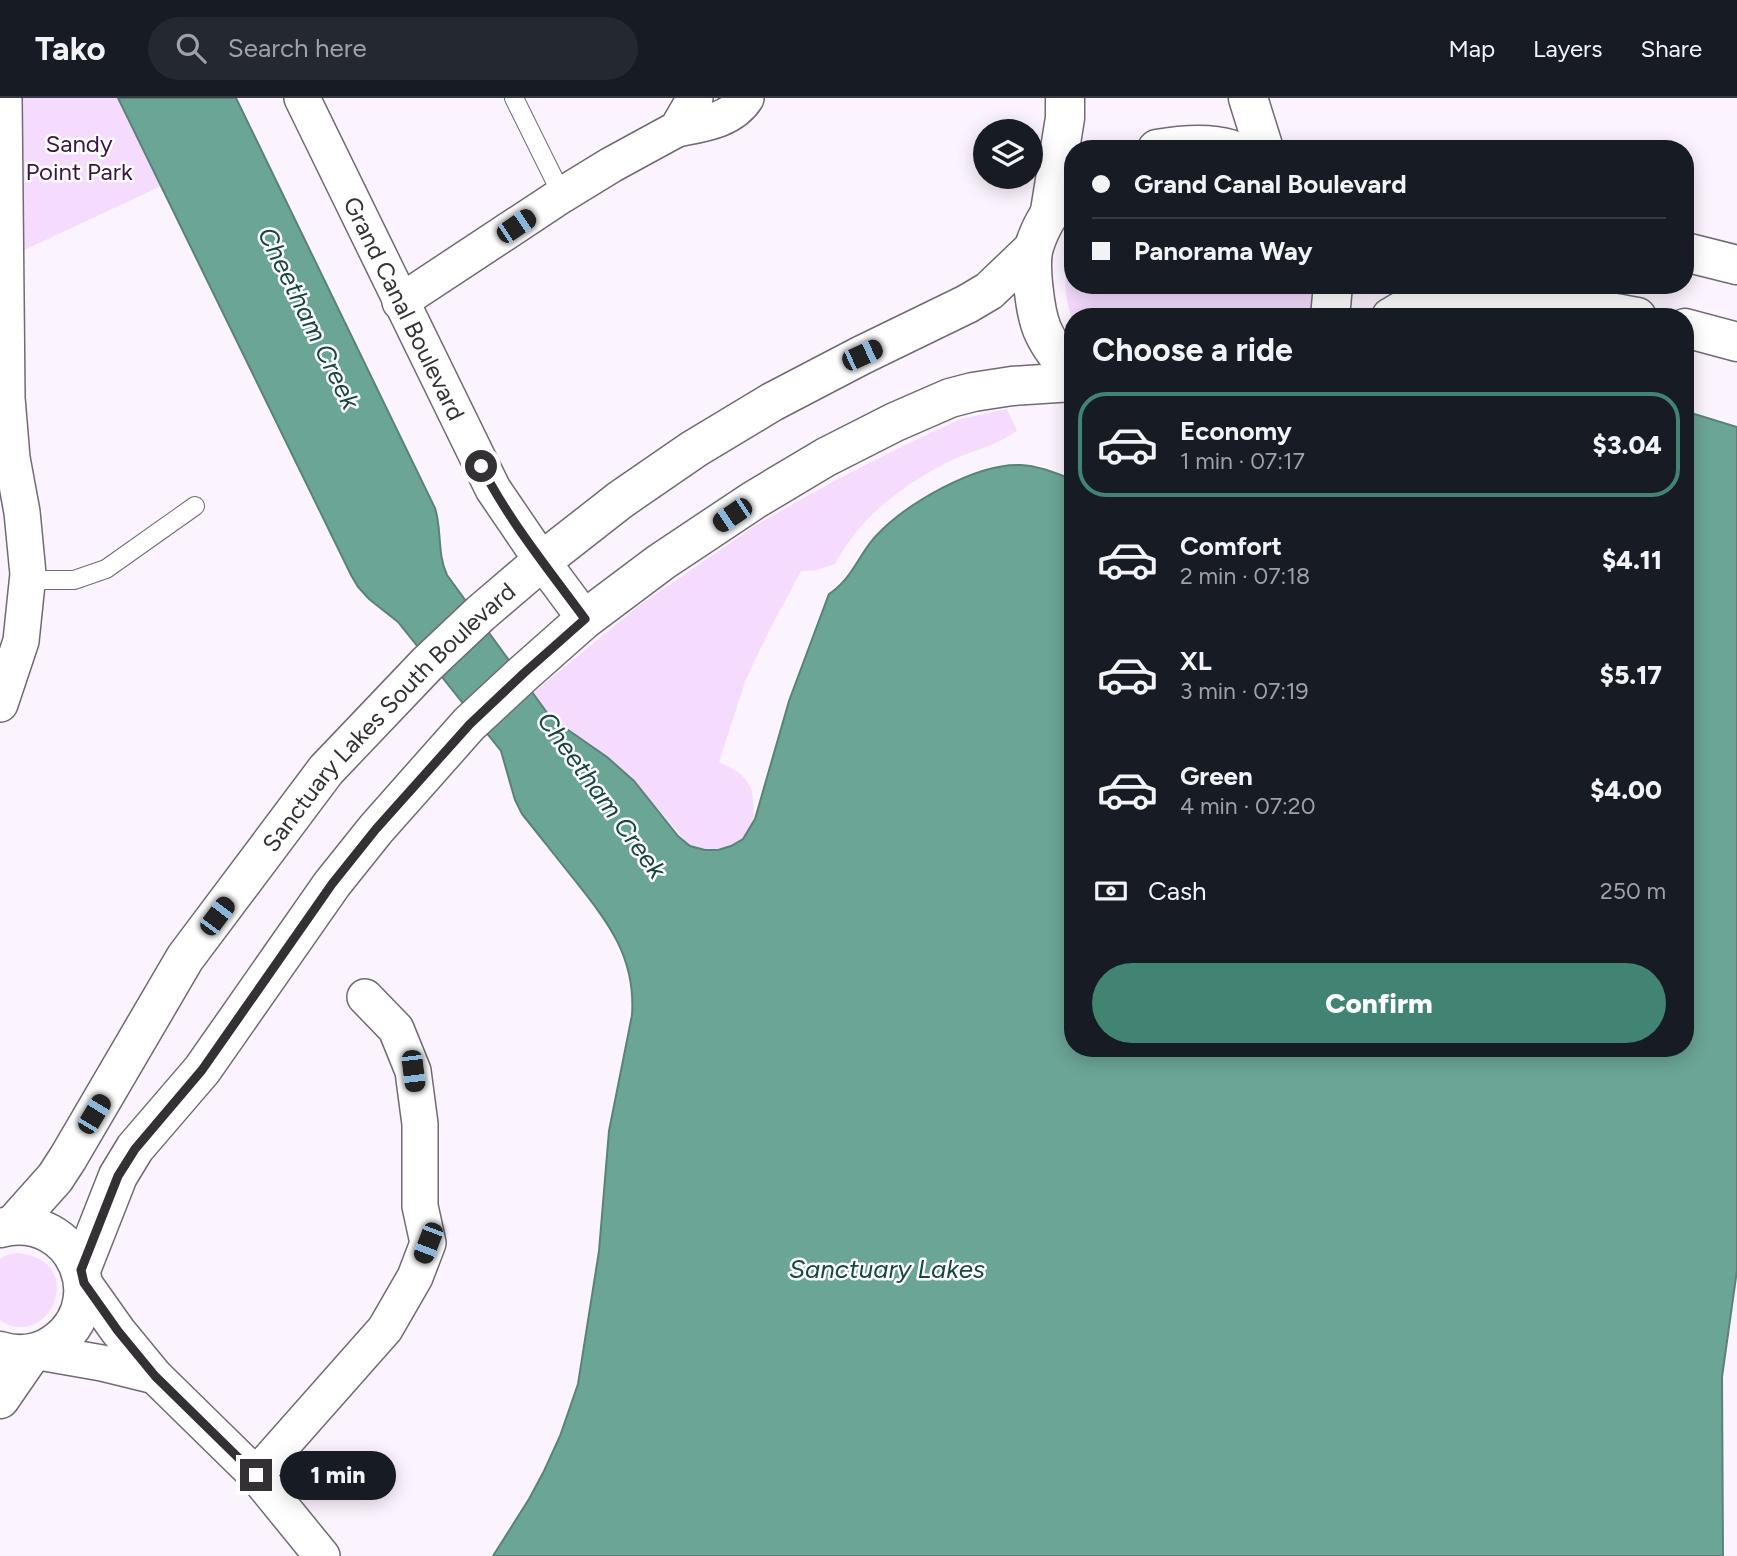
<!DOCTYPE html>
<meta charset="utf-8">
<style>
:root{--surface:#171b24;--page:#242831;--text:#f1f3f6;--muted:#9ea1a6;--line:#363941;--accent:#428474}
body{margin:0;font-family:Figtree,sans-serif;background:var(--page);color:var(--text);height:100vh;display:flex;flex-direction:column;font-size:26px;white-space:nowrap}
*{box-sizing:border-box;margin:0}
p{font-size:23px;color:var(--muted)}
.icon{flex:none;width:38px;height:38px;fill:none;stroke:currentColor;stroke-width:2;stroke-linecap:round;stroke-linejoin:round}
.map{position:relative;flex:1;overflow:hidden}
.side{position:absolute;left:1064px;top:210px;width:630px;height:749px;display:flex;flex-direction:column;background:var(--surface);border-radius:28px;box-shadow:0 4px 18px #0003}
.side>*{flex:none}
.banner{position:absolute;left:1064px;top:42px;width:630px;height:154px;border-radius:28px;box-shadow:0 4px 18px #0003;display:grid;align-content:center;height:154px;padding:0 28px;background:var(--surface)}
.tools{position:absolute;left:973px;top:21px;display:grid;gap:14px}
.tools a{display:grid;place-items:center;width:70px;height:70px;border-radius:50%;background:var(--surface);box-shadow:0 4px 18px #0003;font-size:35px}
.end{position:absolute;width:32px;height:32px;margin:-16px;border:9px solid #343135;background:#fff;box-shadow:0 0 0 4px #fff}
.from{border-radius:50%}
.bubble{position:absolute;height:49px;border-radius:24px;background:var(--surface);box-shadow:0 4px 18px #0003;font-size:23px;font-weight:800;line-height:49px;text-align:center}
.car{position:absolute;width:21px;height:42px;margin:-21px -10px;border-radius:9px;box-shadow:0 0 5px 2px #0007;background:linear-gradient(#222 24%,#8ab4d8 0 40%,#222 0 76%,#8ab4d8 0 86%,#222 0)}
.banner b{display:flex;align-items:center;gap:24px;height:66px;font-size:26px}
.banner b+b{border-top:2px solid var(--line)}
.banner i{width:18px;height:18px;background:var(--text)}
ul{padding:0;list-style:none}
li{display:flex;align-items:center;gap:21px;height:105px;margin:0 14px 10px;padding:0 14px;border:4px solid transparent;border-radius:28px}
li div{flex:1}
li b{display:block;font-size:26px}
li em{font-style:normal;font-weight:800}
li.on{border-color:var(--accent)}
li>.icon{width:63px;height:63px;stroke-width:1.5}
h2{padding:0 28px;font-size:32px;line-height:84px}
.pay{display:flex;align-items:center;gap:18px;height:77px;padding:0 28px;font-size:26px}
.pay p{margin-inline-start:auto}
.cta{display:flex;gap:14px;margin-top:auto;padding:14px 28px}
.cta a{flex:1;height:80px;border-radius:42px;background:var(--accent);color:#fff;font-size:28px;font-weight:800;line-height:80px;text-align:center}
header{display:flex;align-items:center;gap:42px;box-sizing:border-box;height:98px;padding:0 35px;background:var(--surface);border-bottom:2px solid var(--line)}
header strong{font-size:33px}
nav{display:flex;gap:38px;margin-inline-start:auto;font-size:24px}
.search{width:490px;height:63px;background:var(--page);display:flex;align-items:center;gap:18px;box-sizing:border-box;padding:0 24px;border-radius:38px;color:var(--muted);font-size:26px}
.map>svg:first-child{display:block}
.green{fill:#f5dbfd}
.water{fill:#6ba596;stroke:#5a8279;stroke-width:2}
.lines{fill:none;stroke-linecap:round;stroke-linejoin:round}
.service-casing{stroke:#716a73;stroke-width:20}
.minor-casing{stroke:#716a73;stroke-width:38}
.tertiary-casing{stroke:#716a73;stroke-width:41}
.service{stroke:#fff;stroke-width:18}
.minor{stroke:#fff;stroke-width:35}
.tertiary{stroke:#fff;stroke-width:38}
.route{stroke:#343135;stroke-width:9}
.labels{text-anchor:middle;dominant-baseline:central;stroke-width:5;stroke-linejoin:round;paint-order:stroke}
.park-label{font-size:24px;fill:#3c1546;stroke:#fff}
.street-label{font-size:24px;fill:#343135;stroke:#fff}
.water-label{font-size:26px;font-style:italic;fill:#15473c;stroke:#fff}
</style>
<header>
<strong>Tako</strong>
<div class="search"><svg class="icon" aria-label="search" viewBox="0 0 24 24"><circle cx="10" cy="10" r="6"/><path d="M15 15l6 6"/></svg>Search here</div>
<nav><a>Map</a><a>Layers</a><a>Share</a></nav>
</header>
<div class="map">
<svg width="1737" height="1458" viewBox="0 0 1737 1458">
<rect width="100%" height="100%" fill="#fbf3fd"/>
<!-- green -->
<path class="green" d="M19 0H118L161 88 20 154Z
M1073 145V187H1319L1316 204 1310 219H1073V222C1062 196 1064 171 1073 145Z
M1007 311 1017 333C1009 338 1001 343 993 346 979 352 965 356 952 362 903 387 861 417 835 466L817 472 801 473 769 533 746 581 719 664 738 674 746 682 752 693 754 718 751 731 743 741 731 748 718 752H705L690 748 634 683 607 659 548 616 533 595 640 507 761 424 838 381 905 347 961 321Z
M18 1155C90 1162 49 1255 0 1222V1161L7 1157Z"/>
<!-- water -->
<path class="water" d="M118 0H236L435 410C442 432 437 456 447 477L548 616 561 627 607 659 634 683 678 738 690 748 705 752H718L731 748 743 741 755 721 789 603 829 496C852 481 858 458 875 439 905 406 976 365 1021 367 1039 368 1057 375 1073 382V950H1685V313L1737 329V1172L1722 1279 1723 1458H493L529 1401 544 1373 560 1338 578 1286 599 1153 609 1033 632 917C636 858 607 823 573 780 556 759 539 737 522 716L515 702 501 653 398 524 369 501 358 489 351 477Z"/>
<g class="lines">
<defs>
<path id="service" d="M514 0 562 97
M27 482H74L106 471 195 408"/>
<g id="minor">
<path id="s1" d="M302 0 493 391 542 463 585 521"/>
<path d="M677 31C702 26 731 23 746 0"/>
<path d="M400 204 562 97 611 67 677 31 695 0"/>
<path d="M0 606 21 543 28 476 22 414 12 360 7 300 4 0"/>
<path d="M84 1185 118 1233 155 1278 256 1377 322 1458"/>
<path d="M39 1254 102 1265 155 1278"/>
<path d="M256 1377 385 1231 415 1179 428 1145 420 1108V1026L413 973 396 931 365 899"/>
</g>
<g id="tertiary">
<path d="M1248 0 1264 51"/>
<path d="M1157 51C1180 47 1207 44 1230 51"/>
<path d="M1073 90C1055 104 1041 126 1034 149 1029 166 1035 214 1042 231 1049 248 1061 262 1073 276"/>
<path d="M1050 113 1065 20V0"/>
<path d="M1685 154 1737 167"/>
<path d="M1330 219 1333 187"/>
<path d="M1391 219C1398 215 1407 209 1415 207 1427 203 1440 201 1453 200 1515 194 1576 208 1637 219"/>
<path d="M1685 230 1737 244"/>
<path id="s2" d="M13 1127 55 1080 68 1060 185 860 326 672 427 566 481 515 542 463 620 402 694 351 772 304 862 257 967 206 989 193 1033 151"/>
<path d="M0 1130C77 1111 117 1212 47 1250 32 1257 16 1258 0 1253"/>
<path d="M81 1172 118 1078 135 1050 202 972 332 786 376 731 469 626 524 575 585 521 661 464 754 402 826 359 895 324 950 300 973 294 1012 288 1073 284"/>
<path d="M0 1301 31 1256"/>
</g>
</defs>
<!-- service casing -->
<use href="#service" class="service-casing"/>
<!-- minor casing -->
<use href="#minor" class="minor-casing"/>
<!-- tertiary casing -->
<use href="#tertiary" class="tertiary-casing"/>
<!-- service -->
<use href="#service" class="service"/>
<!-- minor -->
<use href="#minor" class="minor"/>
<!-- tertiary -->
<use href="#tertiary" class="tertiary"/>
</g>
<g class="lines">
<!-- route -->
<path class="route" d="M256 1377 155 1278 118 1233 84 1185 81 1172 118 1078 135 1051 202 972 332 786 376 731 470 626 524 575 585 521C549 472 509 423 481 368"/>
</g>
<g class="labels">
<!-- park labels -->
<g class="park-label">
<text x="79" y="45">Sandy<tspan x="79" dy="28">Point Park</tspan></text>
</g>
<!-- street labels -->
<g class="street-label">
<text stroke="none"><textPath href="#s1" startOffset="234">Grand Canal Boulevard</textPath></text>
<text stroke="none"><textPath href="#s2" startOffset="635">Sanctuary Lakes South Boulevard</textPath></text>
</g>
<!-- water labels -->
<g class="water-label">
<text transform="translate(309 220) rotate(64)">Cheetham Creek</text>
<text transform="translate(602 697) rotate(54)">Cheetham Creek</text>
<text x="887" y="1171">Sanctuary Lakes</text>
</g>
</g>
</svg>
<div class="tools">
<a><svg class="icon" aria-label="layers" viewBox="0 0 24 24"><path d="M12 4l9 5-9 5-9-5zM3 14l9 5 9-5"/></svg></a>
</div>
<i class="end from" style="left:481px;top:368px"></i>
<i class="end" style="left:256px;top:1377px"></i>
<div class="bubble" style="left:280px;top:1353px;width:116px">1 min</div>
<i class="car" style="left:516px;top:128px;rotate:56deg"></i>
<i class="car" style="left:862px;top:257px;rotate:65deg"></i>
<i class="car" style="left:732px;top:417px;rotate:236deg"></i>
<i class="car" style="left:217px;top:818px;rotate:37deg"></i>
<i class="car" style="left:413px;top:973px;rotate:173deg"></i>
<i class="car" style="left:94px;top:1016px;rotate:31deg"></i>
<i class="car" style="left:428px;top:1145px;rotate:201deg"></i>
<div class="banner">
<b><i class="from"></i>Grand Canal Boulevard</b>
<b><i></i>Panorama Way</b>
</div>
<section class="side">
<h2>Choose a ride</h2>
<ul>
<li class="on"><svg class="icon" aria-label="car" viewBox="0 0 24 24"><path d="M5 17H2v-5l4-1 3-4h7l3 4 3 1v5h-3M9 17h6M6 11h13"/><circle cx="7" cy="17" r="2"/><circle cx="17" cy="17" r="2"/></svg><div><b>Economy</b><p>1 min · 07:17</p></div><em>$3.04</em></li>
<li><svg class="icon" aria-label="car" viewBox="0 0 24 24"><path d="M5 17H2v-5l4-1 3-4h7l3 4 3 1v5h-3M9 17h6M6 11h13"/><circle cx="7" cy="17" r="2"/><circle cx="17" cy="17" r="2"/></svg><div><b>Comfort</b><p>2 min · 07:18</p></div><em>$4.11</em></li>
<li><svg class="icon" aria-label="car" viewBox="0 0 24 24"><path d="M5 17H2v-5l4-1 3-4h7l3 4 3 1v5h-3M9 17h6M6 11h13"/><circle cx="7" cy="17" r="2"/><circle cx="17" cy="17" r="2"/></svg><div><b>XL</b><p>3 min · 07:19</p></div><em>$5.17</em></li>
<li><svg class="icon" aria-label="car" viewBox="0 0 24 24"><path d="M5 17H2v-5l4-1 3-4h7l3 4 3 1v5h-3M9 17h6M6 11h13"/><circle cx="7" cy="17" r="2"/><circle cx="17" cy="17" r="2"/></svg><div><b>Green</b><p>4 min · 07:20</p></div><em>$4.00</em></li>
</ul>
<div class="pay"><svg class="icon" aria-label="cash" viewBox="0 0 24 24"><path d="M3 7h18v10H3z"/><circle cx="12" cy="12" r="2"/></svg>Cash<p>250 m</p></div>
<div class="cta"><a>Confirm</a></div>
</section>
</div>
